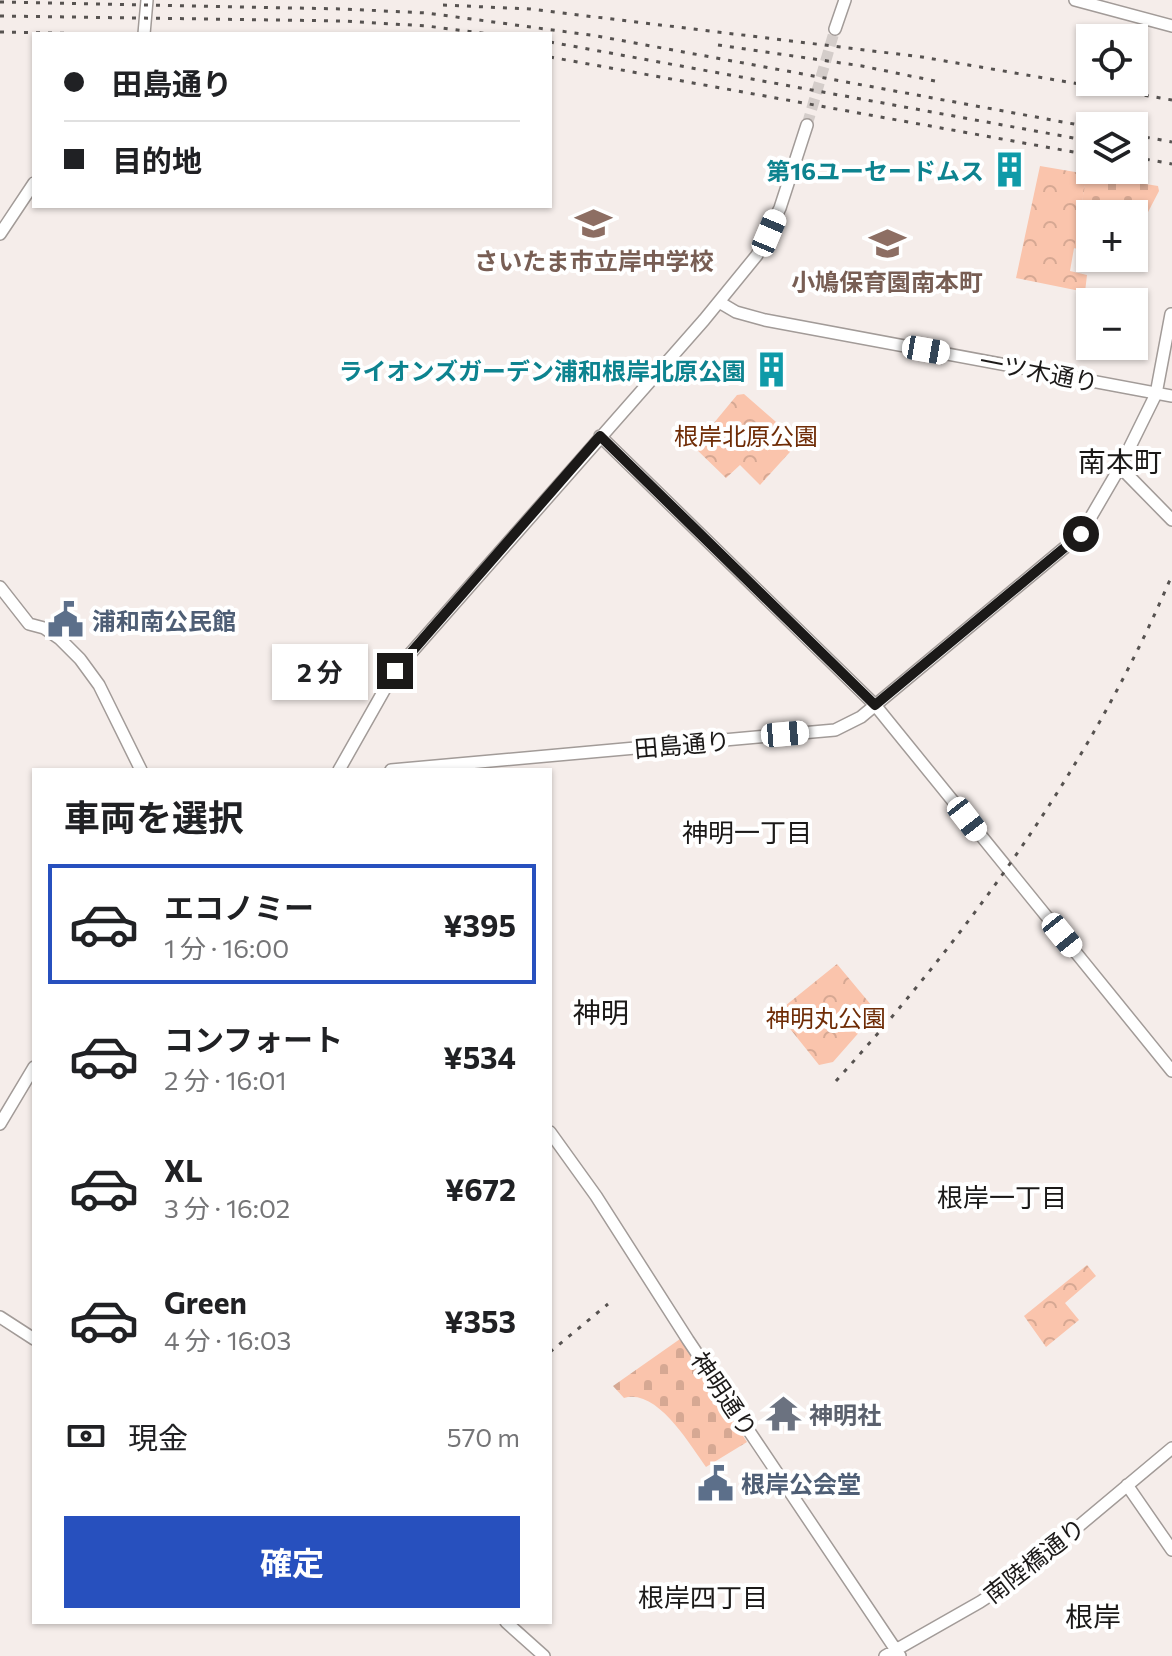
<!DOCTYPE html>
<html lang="ja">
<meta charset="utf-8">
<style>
:root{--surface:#fff;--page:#f6f6f6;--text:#202124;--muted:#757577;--line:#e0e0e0;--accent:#2750be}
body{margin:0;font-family:Commissioner,"Noto Sans JP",sans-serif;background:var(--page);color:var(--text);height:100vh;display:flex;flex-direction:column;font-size:30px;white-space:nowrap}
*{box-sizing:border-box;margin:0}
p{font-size:26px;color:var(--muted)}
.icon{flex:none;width:44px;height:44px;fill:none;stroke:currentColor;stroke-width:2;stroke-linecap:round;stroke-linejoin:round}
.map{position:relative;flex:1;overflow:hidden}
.drawer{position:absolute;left:32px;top:768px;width:520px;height:856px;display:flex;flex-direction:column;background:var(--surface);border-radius:0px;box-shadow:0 2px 6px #0004}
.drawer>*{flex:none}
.top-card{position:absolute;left:32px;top:32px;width:520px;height:176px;border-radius:0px;box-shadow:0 2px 6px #0004;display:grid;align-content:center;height:176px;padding:0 32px;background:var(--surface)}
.fabs{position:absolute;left:1076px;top:24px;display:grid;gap:16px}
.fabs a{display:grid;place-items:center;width:72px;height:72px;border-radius:0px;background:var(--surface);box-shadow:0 2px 6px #0004;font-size:40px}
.end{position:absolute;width:36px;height:36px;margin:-18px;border:10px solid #1b1918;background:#fff;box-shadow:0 0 0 4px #fff}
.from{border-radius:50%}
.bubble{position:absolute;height:56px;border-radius:0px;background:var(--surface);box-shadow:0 2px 6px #0004;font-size:26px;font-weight:700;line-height:56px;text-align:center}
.car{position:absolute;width:24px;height:48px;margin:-24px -12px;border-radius:10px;box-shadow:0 0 6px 2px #0007;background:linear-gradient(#fff 24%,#345 0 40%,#fff 0 76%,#345 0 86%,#fff 0)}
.top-card b{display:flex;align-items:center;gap:28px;height:76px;font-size:30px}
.top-card b+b{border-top:2px solid var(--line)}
.top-card i{width:20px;height:20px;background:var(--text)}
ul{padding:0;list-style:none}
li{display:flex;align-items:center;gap:24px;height:120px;margin:0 16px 12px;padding:0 16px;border:4px solid transparent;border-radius:0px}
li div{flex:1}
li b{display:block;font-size:30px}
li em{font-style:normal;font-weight:700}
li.current{border-color:var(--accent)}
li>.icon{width:72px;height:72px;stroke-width:1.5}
h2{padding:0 32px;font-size:36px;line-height:96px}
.pay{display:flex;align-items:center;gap:20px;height:88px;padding:0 32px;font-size:30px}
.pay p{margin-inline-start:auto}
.cta{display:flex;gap:16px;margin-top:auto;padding:16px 32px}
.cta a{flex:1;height:92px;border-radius:0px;background:var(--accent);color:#fff;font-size:32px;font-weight:700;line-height:92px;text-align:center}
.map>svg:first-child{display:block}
.cemetery{fill:url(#cemetery-stones)}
.park{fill:url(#park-crowns)}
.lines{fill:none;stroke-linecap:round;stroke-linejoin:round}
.tertiary-tunnel{stroke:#d4cdca;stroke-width:11;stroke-dasharray:11 5.5;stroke-linecap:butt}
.tertiary-casing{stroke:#a29b98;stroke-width:14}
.tertiary{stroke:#fff;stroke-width:11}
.rail{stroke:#565250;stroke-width:3;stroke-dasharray:4 8;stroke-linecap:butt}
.route{stroke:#1b1918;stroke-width:10}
.labels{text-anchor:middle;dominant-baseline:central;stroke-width:8;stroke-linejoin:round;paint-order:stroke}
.culture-label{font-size:24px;font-weight:bold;fill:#0d838f;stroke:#fff;text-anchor:end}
.education-label{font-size:24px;font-weight:bold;fill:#785e54;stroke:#fff}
.street-label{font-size:24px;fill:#1b1918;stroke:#fff}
.park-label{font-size:24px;fill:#6f2c06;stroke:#fff}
.service-label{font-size:24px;font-weight:bold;fill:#4e5e75;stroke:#fff;text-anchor:start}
.worship-label{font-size:24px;font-weight:bold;fill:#5b616d;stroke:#fff;text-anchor:start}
.neighbourhood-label{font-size:26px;fill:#1b1918;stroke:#fff}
.quarter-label{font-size:28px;fill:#1b1918;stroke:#fff}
</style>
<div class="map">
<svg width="1172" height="1656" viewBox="0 0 1172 1656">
<defs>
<pattern id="cemetery-stones" width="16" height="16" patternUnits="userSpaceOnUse" patternTransform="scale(2)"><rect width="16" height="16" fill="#fac4ac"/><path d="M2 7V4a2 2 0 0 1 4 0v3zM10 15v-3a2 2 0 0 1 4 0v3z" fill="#d6a893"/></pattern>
<pattern id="park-crowns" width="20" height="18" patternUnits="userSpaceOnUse" patternTransform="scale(2)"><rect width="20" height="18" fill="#fac4ac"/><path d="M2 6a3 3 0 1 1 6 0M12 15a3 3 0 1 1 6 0" fill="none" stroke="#d6a893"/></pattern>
</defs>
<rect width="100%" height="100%" fill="#f5edea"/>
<!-- cemetery -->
<path class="cemetery" d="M1087 174 1158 186 1159 191 1134 239V214H1090V251L1073 248Z
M680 1339 747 1442 706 1467C690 1445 657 1388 624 1398L613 1386Z"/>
<!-- park -->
<path class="park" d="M1040 166 1087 174 1070 271 1087 275 1085 292 1016 278Z
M744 394 799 442 760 485 740 465 726 478 694 447 737 395Z
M837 964 877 1012 833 1062 819 1065 779 1015 780 1010Z
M1087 1265 1096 1276 1065 1303 1079 1320 1046 1347 1024 1316Z"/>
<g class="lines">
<!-- tertiary-tunnel -->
<path class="tertiary-tunnel" d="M807 125 835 29"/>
<defs>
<path id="tertiary" d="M1075 0 1172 26
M835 29 845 0
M144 34 147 0
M0 234 34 183
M719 302 736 312 765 320 1172 396
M600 436 875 705 1172 1071
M1120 467 1172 520
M0 587 29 624 44 628 60 639 80 659 99 685 141 770
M339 770 395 671 704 320 757 255 780 208 807 125
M391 770 835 730 861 717 1081 534 1120 467 1156 394 1171 314
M0 1124 34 1067
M550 1132 596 1196 688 1340 900 1656
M0 1317 34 1339
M1127 1485 1172 1550
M506 1622 544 1656
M885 1656 980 1602 1018 1577 1172 1448"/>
</defs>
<!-- tertiary casing -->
<use href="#tertiary" class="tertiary-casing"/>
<!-- tertiary -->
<use href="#tertiary" class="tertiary"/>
<!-- rail -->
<path class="rail" d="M0 2 343 9 427 13 597 36 1090 127
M443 5 530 9 922 57 1172 100
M0 16 343 21 427 26 489 34
M0 32 96 34
M550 42 1090 141
M718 45 862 66 935 81
M550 57 1090 155
M1134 135 1172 142
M1134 157 1172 164
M836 1081C971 931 1093 762 1172 575
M550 1352 608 1304"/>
</g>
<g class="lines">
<!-- route -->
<path class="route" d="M395 671 600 436 875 705 1081 534"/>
</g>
<!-- icons -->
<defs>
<symbol id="building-bare" viewBox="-9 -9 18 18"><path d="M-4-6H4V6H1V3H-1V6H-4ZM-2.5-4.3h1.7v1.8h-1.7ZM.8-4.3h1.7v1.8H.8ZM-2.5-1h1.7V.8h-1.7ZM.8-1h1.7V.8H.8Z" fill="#0f9aa8" stroke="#fff" stroke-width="2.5" paint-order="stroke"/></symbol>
<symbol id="school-bare" viewBox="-9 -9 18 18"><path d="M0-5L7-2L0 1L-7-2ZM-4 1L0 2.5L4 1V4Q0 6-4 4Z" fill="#8d6e63" stroke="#fff" stroke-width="2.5" paint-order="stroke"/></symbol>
<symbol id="civic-bare" viewBox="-9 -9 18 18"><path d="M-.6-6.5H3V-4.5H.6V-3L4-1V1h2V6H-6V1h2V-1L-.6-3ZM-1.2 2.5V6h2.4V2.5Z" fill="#5c6f8a" stroke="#fff" stroke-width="2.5" paint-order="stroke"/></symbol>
<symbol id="temple-bare" viewBox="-9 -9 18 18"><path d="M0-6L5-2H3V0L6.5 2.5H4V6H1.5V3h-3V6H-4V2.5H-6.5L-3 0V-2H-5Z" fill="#6b7280" stroke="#fff" stroke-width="2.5" paint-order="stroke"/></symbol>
</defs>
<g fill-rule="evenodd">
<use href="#building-bare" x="984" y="144" width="51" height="51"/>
<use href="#school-bare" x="568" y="198" width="51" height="51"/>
<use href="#school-bare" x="862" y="218" width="51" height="51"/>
<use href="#building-bare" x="746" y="344" width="51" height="51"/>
<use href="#civic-bare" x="40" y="594" width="51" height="51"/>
<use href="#temple-bare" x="758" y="1388" width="51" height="51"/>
<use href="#civic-bare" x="690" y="1458" width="51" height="51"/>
</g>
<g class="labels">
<!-- culture labels -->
<g class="culture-label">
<text x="984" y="170">第16ユーセードムス</text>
<text x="746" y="370">ライオンズガーデン浦和根岸北原公園</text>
</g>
<!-- education labels -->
<g class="education-label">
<text x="594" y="260">さいたま市立岸中学校</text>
<text x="887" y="281">小鳩保育園南本町</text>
</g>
<!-- street labels -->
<g class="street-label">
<text transform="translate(1039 371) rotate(11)">一ツ木通り</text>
<text transform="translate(682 744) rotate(-5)">田島通り</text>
<text transform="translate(725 1394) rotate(56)">神明通り</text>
<text transform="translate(1034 1560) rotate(-38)">南陸橋通り</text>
</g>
<!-- park labels -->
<g class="park-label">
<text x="746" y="435">根岸北原公園</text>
<text x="826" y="1017">神明丸公園</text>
</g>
<!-- service labels -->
<g class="service-label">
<text x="92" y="620">浦和南公民館</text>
<text x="741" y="1483">根岸公会堂</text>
</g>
<!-- worship labels -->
<g class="worship-label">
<text x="809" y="1414">神明社</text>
</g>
<!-- neighbourhood labels -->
<g class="neighbourhood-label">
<text x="747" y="831">神明一丁目</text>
<text x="1002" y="1196">根岸一丁目</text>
<text x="703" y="1596">根岸四丁目</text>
</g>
<!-- quarter labels -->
<g class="quarter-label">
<text x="1120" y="461">南本町</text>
<text x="601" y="1012">神明</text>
<text x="1093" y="1616">根岸</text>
</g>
</g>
</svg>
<div class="fabs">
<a><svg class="icon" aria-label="locate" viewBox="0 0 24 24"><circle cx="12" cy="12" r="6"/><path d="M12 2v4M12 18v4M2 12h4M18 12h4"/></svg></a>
<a><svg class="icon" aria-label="layers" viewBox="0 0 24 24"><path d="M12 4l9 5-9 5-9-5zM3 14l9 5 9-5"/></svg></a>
<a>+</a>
<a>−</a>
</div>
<i class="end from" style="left:1081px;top:534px"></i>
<i class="end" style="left:395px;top:671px"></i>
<div class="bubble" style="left:272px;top:644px;width:96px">2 分</div>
<i class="car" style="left:769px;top:233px;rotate:23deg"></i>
<i class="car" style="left:926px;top:350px;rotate:100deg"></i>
<i class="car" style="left:785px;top:734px;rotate:85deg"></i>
<i class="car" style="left:967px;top:819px;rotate:142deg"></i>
<i class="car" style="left:1062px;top:935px;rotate:141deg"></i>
<div class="top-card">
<b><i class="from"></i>田島通り</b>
<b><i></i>目的地</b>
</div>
<section class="drawer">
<h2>車両を選択</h2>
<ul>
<li class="current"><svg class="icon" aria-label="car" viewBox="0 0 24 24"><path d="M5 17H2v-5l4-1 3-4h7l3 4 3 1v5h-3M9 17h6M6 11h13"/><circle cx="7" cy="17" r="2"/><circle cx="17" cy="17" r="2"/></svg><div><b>エコノミー</b><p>1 分 · 16:00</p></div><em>¥395</em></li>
<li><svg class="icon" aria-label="car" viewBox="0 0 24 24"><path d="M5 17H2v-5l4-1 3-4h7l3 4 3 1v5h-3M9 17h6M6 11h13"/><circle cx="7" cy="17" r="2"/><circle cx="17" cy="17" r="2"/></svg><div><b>コンフォート</b><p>2 分 · 16:01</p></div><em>¥534</em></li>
<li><svg class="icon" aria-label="car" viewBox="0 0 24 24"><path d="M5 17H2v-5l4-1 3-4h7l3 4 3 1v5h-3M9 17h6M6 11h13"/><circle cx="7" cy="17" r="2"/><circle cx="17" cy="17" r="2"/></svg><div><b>XL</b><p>3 分 · 16:02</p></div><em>¥672</em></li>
<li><svg class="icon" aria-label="car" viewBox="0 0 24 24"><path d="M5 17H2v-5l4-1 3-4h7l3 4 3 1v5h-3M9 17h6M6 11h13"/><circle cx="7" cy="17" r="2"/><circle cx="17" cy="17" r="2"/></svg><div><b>Green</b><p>4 分 · 16:03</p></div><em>¥353</em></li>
</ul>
<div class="pay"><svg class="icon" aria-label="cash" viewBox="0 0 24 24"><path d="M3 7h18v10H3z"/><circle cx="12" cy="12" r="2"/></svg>現金<p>570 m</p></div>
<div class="cta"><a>確定</a></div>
</section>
</div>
